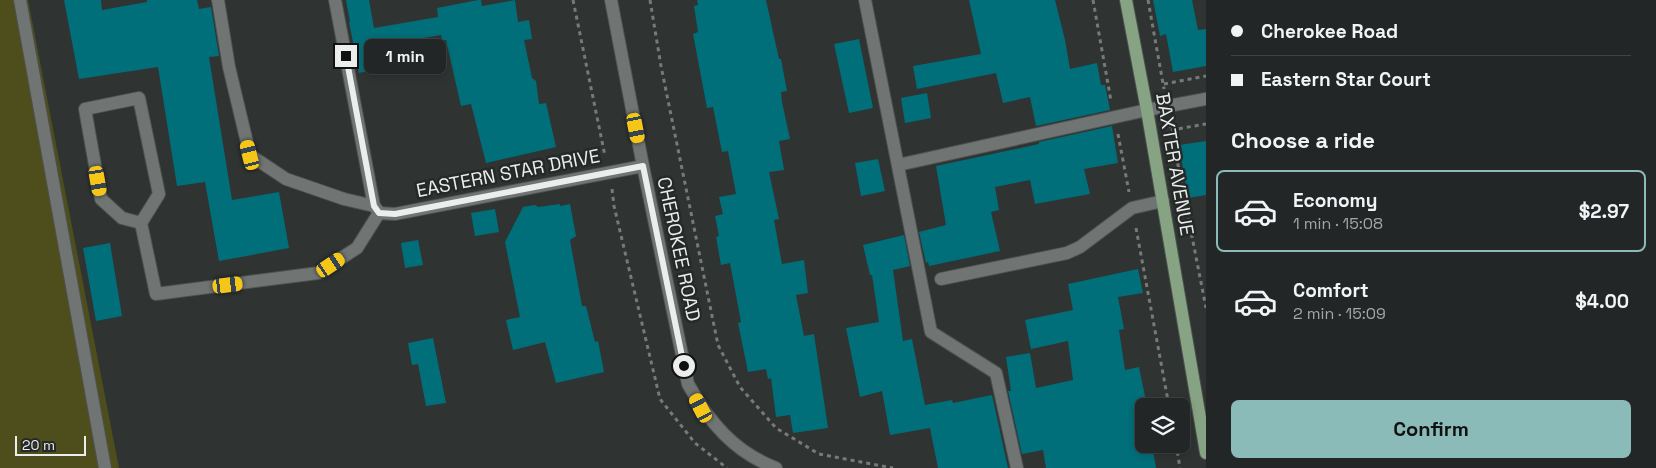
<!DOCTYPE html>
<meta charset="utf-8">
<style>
:root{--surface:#232626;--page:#2f3232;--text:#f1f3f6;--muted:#a3a5a7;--line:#404343;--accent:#8bbbb9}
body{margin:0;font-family:"Space Grotesk",sans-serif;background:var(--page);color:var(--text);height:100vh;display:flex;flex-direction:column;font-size:19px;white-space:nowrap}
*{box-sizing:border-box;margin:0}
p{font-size:16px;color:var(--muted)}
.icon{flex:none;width:28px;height:28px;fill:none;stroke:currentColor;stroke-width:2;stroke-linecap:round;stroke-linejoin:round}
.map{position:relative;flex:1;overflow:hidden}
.side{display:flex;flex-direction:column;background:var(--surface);width:450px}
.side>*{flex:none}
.guide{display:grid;align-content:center;height:110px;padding:0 25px;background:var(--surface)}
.tools{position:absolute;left:1135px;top:398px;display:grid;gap:10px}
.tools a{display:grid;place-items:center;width:55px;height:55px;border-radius:8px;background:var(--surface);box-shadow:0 2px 8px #0003,0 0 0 1px var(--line);font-size:25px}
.scale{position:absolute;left:15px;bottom:12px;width:71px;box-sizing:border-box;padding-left:5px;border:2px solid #ebeeed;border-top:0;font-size:14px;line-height:18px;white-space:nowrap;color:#ebeeed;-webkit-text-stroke:4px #252928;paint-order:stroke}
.end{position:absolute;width:22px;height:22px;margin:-11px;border:6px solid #ebeeed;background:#111;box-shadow:0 0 0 2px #111}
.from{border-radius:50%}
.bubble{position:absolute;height:35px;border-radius:8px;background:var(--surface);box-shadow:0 2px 8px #0003,0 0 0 1px var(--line);font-size:16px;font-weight:600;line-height:35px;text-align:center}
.car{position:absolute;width:15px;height:30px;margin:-15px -8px;border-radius:6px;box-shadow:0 0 4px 1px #0007;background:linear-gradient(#f5c518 24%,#345 0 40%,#f5c518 0 76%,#345 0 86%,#f5c518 0)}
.guide b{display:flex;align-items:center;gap:18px;height:48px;font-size:19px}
.guide b+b{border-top:1px solid var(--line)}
.guide i{width:12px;height:12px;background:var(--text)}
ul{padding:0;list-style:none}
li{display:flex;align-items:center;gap:15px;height:82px;margin:0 10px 8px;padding:0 15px;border:2px solid transparent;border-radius:8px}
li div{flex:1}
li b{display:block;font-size:19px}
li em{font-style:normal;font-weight:600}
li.selected{border-color:var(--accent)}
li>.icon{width:45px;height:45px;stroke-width:1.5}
h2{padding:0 25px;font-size:22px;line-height:60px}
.cta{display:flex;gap:10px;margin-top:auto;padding:10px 25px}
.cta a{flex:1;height:58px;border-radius:8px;background:var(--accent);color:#111;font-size:20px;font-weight:600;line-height:58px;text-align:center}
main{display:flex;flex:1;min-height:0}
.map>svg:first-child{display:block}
.green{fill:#4e4e1d}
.building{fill:#016f79}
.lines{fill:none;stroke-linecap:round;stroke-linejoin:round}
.minor-casing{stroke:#4e5251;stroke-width:14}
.major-casing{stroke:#4e5251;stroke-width:14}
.path{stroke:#767a79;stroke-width:3;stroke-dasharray:4 4;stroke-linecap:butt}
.minor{stroke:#707573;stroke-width:12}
.major{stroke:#86a483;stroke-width:12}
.route{stroke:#ebeeed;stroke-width:6}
.labels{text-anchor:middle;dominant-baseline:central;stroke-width:5;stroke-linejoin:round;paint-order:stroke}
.street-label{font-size:19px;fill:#ebeeed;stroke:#252928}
</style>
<main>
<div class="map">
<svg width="1206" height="468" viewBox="0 0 1206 468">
<rect width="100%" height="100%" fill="#2f3332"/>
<!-- green -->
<path class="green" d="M0 0H28L119 468H0Z"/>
<!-- building -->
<path class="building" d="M64 0H101L102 10 147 2V0H197L199 9 211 7 219 56 209 57 232 200 279 192 289 248 219 261 205 182 177 186 158 67 79 79Z
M346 0H369L374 28 438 17 437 8 478 0H481L482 6 515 0 518 22 529 20 532 39 524 40 532 78 536 81 539 104 546 103 556 147 486 163 471 104 461 106 446 40H442L441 35 377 46 382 68 359 73 349 22H350Z
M697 0H766L779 59H781L787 91 781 92 782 102 790 139 779 141 784 170 769 172 779 219 774 220 782 264 804 260 808 293 796 295 804 336 814 334 828 428 793 433 790 415 776 417 771 378 768 379 766 369 748 372 738 323 741 322 730 263 721 265 716 237 719 236 715 216 723 214 719 197 736 194 728 151 722 152 713 107 707 108 693 34 698 32 694 6 698 5Z
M969 0H1055L1065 40 1070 69 1097 63 1101 85H1105L1110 110 1036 126 1030 97 1003 103 996 73 917 89 913 66 981 54Z
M1153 0H1192L1198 30 1206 29V66L1173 72 1166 34 1160 36Z
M859 39 873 108 849 113 834 44Z
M927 93 931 118 905 123 901 98Z
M1112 126 1118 163 1084 169 1090 194 1035 204 1030 180 995 187 999 210 991 212 1000 251 929 266 928 262 926 263 919 232 946 225 936 166 1039 144V142Z
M1206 141V195L1188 198 1179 145Z
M878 159 885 191 861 196 855 163Z
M560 204V206L570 204 576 236 570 240 582 306H586L595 342 598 341 604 372 556 383 545 342 513 350 506 320 520 317 505 242 523 207 535 205 538 207Z
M495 209 499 232 475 236 471 213Z
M904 235 910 266 893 270 903 341 912 339 925 405 952 400 953 403 992 395 1008 468H938L930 428 890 435 882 391 860 397 846 328 879 322 872 275H870L863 245Z
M418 240 423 265 405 268 401 243Z
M110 243 122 316 96 321 83 248Z
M1138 269 1143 293 1118 297 1124 329 1119 330 1125 370 1139 367 1147 406H1144V444H1152L1156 468H1046L1043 450 1022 454 1008 391H1011L1006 357 1030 353 1036 388 1073 380 1068 341 1031 349 1025 320 1073 310 1068 284Z
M433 338 446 403 426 406 418 364 412 365 408 343Z"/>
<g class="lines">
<defs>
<path id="minor" d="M20 0 105 468
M218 0 229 67 250 155 286 179 344 199 374 206
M335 0 374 206 378 211
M611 0 643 166 688 384C709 422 734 452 776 468
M865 0 931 332 996 373 1017 468
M898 165 1147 110 1206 99
M379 213 395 214 643 166
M141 223 122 218 101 199 85 109 139 98 159 194 141 223 156 294 318 273 357 248 379 213
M941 279 1067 253 1080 247 1132 208 1163 201"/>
<path id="major" d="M1126 0 1147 110 1206 453"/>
</defs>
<!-- minor casing -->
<use href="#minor" class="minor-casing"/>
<!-- major casing -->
<use href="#major" class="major-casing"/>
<!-- path -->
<path class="path" d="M573 0 605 156
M650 0 661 66 718 345 740 387 776 428 819 454 893 468
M1093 0 1111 101
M1148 0 1164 89
M1164 84 1206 76
M1170 124 1206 308
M1171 130 1206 124
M1118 134 1129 192
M612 189 614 206 660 399 695 443 727 468
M1136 228 1169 406
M1176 444 1180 468"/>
<!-- minor -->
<use href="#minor" class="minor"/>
<!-- major -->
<use href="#major" class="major"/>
</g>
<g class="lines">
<!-- route -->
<path class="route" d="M346 56 374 206 379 213 395 214 643 166 684 366"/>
</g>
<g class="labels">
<!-- street labels -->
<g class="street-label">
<text transform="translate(1175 164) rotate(80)">BAXTER AVENUE</text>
<text transform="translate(508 173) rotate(-11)">EASTERN STAR DRIVE</text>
<text transform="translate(679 249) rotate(78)">CHEROKEE ROAD</text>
</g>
</g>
</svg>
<div class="tools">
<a><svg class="icon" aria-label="layers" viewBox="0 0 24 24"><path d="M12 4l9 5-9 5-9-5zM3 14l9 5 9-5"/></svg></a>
</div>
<div class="scale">20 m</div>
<i class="end from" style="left:684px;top:366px"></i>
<i class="end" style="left:346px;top:56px"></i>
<div class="bubble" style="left:364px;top:39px;width:82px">1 min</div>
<i class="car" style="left:636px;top:128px;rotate:169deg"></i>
<i class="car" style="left:250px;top:155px;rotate:346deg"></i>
<i class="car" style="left:98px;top:181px;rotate:170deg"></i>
<i class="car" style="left:331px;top:265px;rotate:56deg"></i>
<i class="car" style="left:228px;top:285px;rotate:83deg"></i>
<i class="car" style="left:701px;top:408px;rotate:332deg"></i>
</div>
<section class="side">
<div class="guide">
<b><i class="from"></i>Cherokee Road</b>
<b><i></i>Eastern Star Court</b>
</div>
<h2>Choose a ride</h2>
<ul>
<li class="selected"><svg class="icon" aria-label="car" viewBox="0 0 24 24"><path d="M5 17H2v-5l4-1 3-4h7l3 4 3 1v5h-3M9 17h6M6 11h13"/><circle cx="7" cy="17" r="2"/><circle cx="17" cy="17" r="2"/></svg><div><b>Economy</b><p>1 min · 15:08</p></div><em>$2.97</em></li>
<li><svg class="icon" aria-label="car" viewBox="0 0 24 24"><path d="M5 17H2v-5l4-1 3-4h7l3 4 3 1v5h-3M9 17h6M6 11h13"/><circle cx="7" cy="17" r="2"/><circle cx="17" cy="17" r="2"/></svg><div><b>Comfort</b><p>2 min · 15:09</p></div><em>$4.00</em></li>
</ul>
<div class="cta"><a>Confirm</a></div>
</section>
</main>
